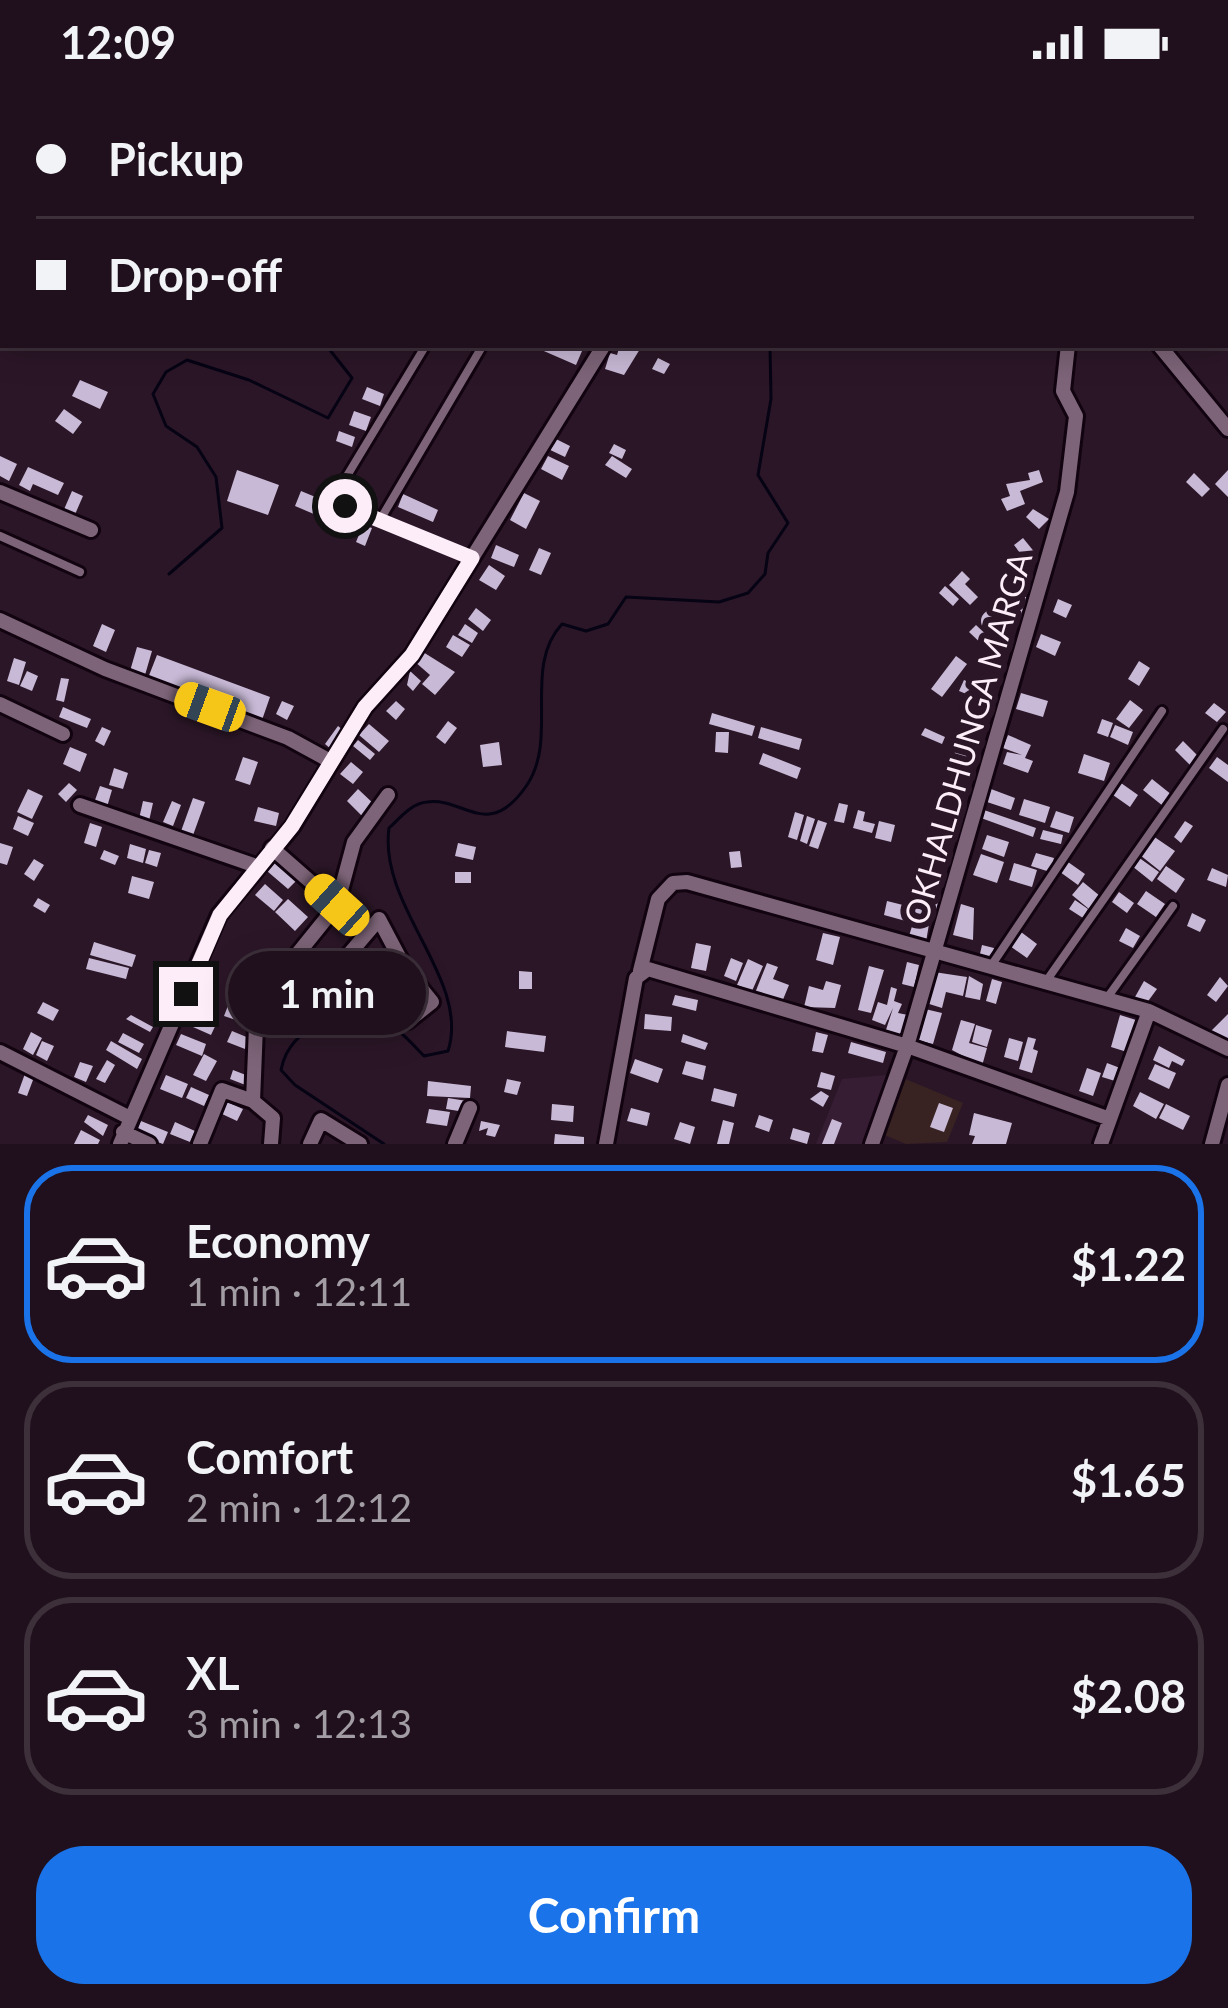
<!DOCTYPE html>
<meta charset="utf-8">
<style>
:root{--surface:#20101d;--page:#281926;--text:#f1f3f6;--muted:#a29da4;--line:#3d303b;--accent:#1a73e8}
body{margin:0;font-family:Lato,sans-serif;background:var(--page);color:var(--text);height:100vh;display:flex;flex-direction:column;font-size:45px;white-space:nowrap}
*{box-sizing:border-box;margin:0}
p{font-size:39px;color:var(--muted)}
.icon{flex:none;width:66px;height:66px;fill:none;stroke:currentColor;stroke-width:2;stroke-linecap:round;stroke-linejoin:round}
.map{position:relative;height:1060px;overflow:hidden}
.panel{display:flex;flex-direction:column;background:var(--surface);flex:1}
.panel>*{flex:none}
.guide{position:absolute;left:0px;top:0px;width:1230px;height:264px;box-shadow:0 6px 30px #0003,0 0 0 3px var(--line);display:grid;align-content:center;height:264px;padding:0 36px;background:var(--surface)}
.end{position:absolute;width:54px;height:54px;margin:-27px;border:15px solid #fcedf9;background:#111;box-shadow:0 0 0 6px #111}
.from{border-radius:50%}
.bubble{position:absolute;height:84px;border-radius:42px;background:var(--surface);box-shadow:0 6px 30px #0003,0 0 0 3px var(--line);font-size:39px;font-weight:700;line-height:84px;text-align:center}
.car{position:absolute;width:36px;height:72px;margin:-36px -18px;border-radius:15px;box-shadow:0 0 9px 3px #0007;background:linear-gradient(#f5c518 24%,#345 0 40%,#f5c518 0 76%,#345 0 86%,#f5c518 0)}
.guide b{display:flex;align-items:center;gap:42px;height:114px;font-size:45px}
.guide b+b{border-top:3px solid var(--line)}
.guide i{width:30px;height:30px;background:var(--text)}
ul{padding:21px 0 0;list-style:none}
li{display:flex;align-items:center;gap:36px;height:198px;margin:0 24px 18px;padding:0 12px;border:6px solid var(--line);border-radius:48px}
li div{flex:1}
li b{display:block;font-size:45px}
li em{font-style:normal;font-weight:700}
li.active{border-color:var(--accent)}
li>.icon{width:108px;height:108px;stroke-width:1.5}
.button{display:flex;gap:24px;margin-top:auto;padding:24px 36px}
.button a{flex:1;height:138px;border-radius:48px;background:var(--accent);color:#fff;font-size:48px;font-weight:700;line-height:138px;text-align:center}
.status{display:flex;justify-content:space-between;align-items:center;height:84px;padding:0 60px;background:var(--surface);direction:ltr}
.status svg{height:33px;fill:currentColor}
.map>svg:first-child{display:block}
.built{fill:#371d33}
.green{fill:#382322}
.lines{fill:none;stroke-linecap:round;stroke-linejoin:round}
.stream{stroke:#050314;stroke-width:3}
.building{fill:#c8b9d6}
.service-casing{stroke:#120310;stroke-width:14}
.minor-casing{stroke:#120310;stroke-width:20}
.path{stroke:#6f5c6b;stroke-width:3;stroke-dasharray:9 6;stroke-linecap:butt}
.service{stroke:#7d6478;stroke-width:8}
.minor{stroke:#7d6478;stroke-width:14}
.route{stroke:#fcedf9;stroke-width:15}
.labels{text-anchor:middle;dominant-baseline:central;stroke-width:12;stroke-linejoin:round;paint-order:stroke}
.street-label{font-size:33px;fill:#fcedf9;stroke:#2b1627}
</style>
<div class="status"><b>12:09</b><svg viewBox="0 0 49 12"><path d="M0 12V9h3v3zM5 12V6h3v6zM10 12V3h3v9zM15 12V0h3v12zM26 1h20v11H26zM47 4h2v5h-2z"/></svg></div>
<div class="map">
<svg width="1228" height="1060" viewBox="0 0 1228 1060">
<rect width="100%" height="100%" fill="#2b1627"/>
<!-- built -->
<path class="built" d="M887 991 866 1060H816L842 995Z"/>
<!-- green -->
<path class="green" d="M903 994 963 1019 947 1058 906 1060 880 1049Z"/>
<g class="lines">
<!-- stream -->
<path class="stream" d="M454 3 455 0
M1227 40H1228
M169 490 222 444 216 393 197 363 166 342 153 310 166 288 187 276 249 296 328 334 352 294 326 261
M384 1060 295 1001 281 986C290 939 345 924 388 941 401 946 414 962 424 972L448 967C471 895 378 823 389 744 400 734 412 719 427 718 465 713 488 758 527 701 559 653 522 583 562 540L586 547 608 540 626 513 719 518 748 509 765 490 768 469 788 439 758 391 771 315 770 261"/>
</g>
<!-- building -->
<path class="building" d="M530 261H567L582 267 576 281Z
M620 261 640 265 624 291 605 285 610 269 617 271Z
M658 274 670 280 664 290 652 285Z
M80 296 108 308 100 325 72 312Z
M367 303 384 310 380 322 362 315Z
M64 325 82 338 73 350 55 337Z
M354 327 371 333 366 347 349 341Z
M339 347 355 353 352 363 336 357Z
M552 353 570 362 565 373 546 364Z
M614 360 626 366 622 375 609 369Z
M0 372 17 380 9 397 0 392Z
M548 372 569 382 562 396 541 385Z
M612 372 632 385 626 394 605 381Z
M28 383 64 399 58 411 33 400 30 407 19 401Z
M237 386 279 401 268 431 227 417Z
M1039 386 1043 398 1020 407 1025 420 1007 427 1001 415 1010 412 1006 400 1030 396 1028 389Z
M1228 386V413L1215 400Z
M1194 389 1210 405 1202 413 1186 398Z
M72 407 83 412 73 435 62 430Z
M301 407 342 424 335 439 295 422Z
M524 409 540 417 526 445 510 436Z
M403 410 438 426 433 438 398 423Z
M1033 425 1049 435 1039 445 1026 433Z
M363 441 372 444 365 462 356 458Z
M1023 454 1036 470 1026 477 1014 461Z
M496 461 519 471 514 483 491 474Z
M539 464 551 469 541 491 529 486Z
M489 481 505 492 496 506 479 496Z
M962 487 970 495 965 500 978 513 970 521 949 501Z
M945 502 959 515 953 522 939 509Z
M1023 512 1029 514 1019 540 1013 538Z
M1058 515 1072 521 1066 534 1053 528Z
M476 524 491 536 483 547 468 535Z
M981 537a11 11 0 1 1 22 0a11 11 0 1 1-22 0Z
M102 540 115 546 106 568 93 562Z
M465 540 478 549 472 559 458 551Z
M976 541 993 557 986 564 969 548Z
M1041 550 1061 558 1055 572 1036 563Z
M453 551 470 561 462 573 446 563Z
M137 563 152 567 145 591 130 587Z
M423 568 455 588 435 611 422 600 430 591 414 577Z
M157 571 270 613 262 636 148 594Z
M956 572 967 580 942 613 931 605Z
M14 574 26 578 19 601 7 597Z
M1139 577 1150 584 1139 602 1128 595Z
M27 587 38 592 32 607 20 602Z
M410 587 421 597 413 607 407 601Z
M61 594 69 595 64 618 56 616Z
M964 596 990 608 986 618 959 607Z
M1021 609 1048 617 1043 633 1016 625Z
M1130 616 1143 626 1129 644 1116 635Z
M282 617 294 622 287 636 276 630Z
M396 617 405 625 396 636 386 627Z
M1214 619 1226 628 1217 638 1205 629Z
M63 623 91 635 87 644 59 633Z
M964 625 983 639 978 645 960 631Z
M712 629 755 642 752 652 709 640Z
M1102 635 1113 639 1108 653 1097 649Z
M448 637 457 644 445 660 436 653Z
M369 640 389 657 379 668 359 651Z
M1115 641 1133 648 1128 661 1110 653Z
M338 642 344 647 331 665 325 660Z
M102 643 111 647 104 662 95 657Z
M761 643 802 655 799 666 758 654Z
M925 644 945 653 942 660 921 651Z
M716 648H729L728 669 715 668Z
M1008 651 1031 661 1025 674 1033 677 1028 689 1003 680 1007 668 1022 671 1003 664Z
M358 656 375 670 370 676 353 662Z
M1183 657 1199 673 1191 682 1175 666Z
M499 658 502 681 483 683 480 661Z
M70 663 87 670 80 688 63 680Z
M953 674a10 10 0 1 1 20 0a10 10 0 1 1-20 0Z
M763 669 801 684 797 695 759 680Z
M1084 670 1110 679 1104 697 1078 689Z
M243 673 258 678 250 701 235 696Z
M1217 673 1228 681V698L1209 684Z
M351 678 363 688 353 700 340 690Z
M114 684 128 689 123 705 109 701Z
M1152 695 1172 711 1163 722 1143 706Z
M69 699 77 706 66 718 58 710Z
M1121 699 1138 711 1130 723 1113 711Z
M100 702 112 706 107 723 94 719Z
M28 705 43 712 32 735 17 728Z
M358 705 376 722 364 734 347 717Z
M991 705 1015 714 1011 726 987 718Z
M193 714 205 718 192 754 180 750Z
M1024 715 1050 723 1045 739 1019 731Z
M143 717 153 719 149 737 139 735Z
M172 717 181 721 173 742 163 738Z
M839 719 848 721 844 739 834 737Z
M258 723 279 729 276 742 254 737Z
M858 726 865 728 863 737 875 740 872 749 853 744Z
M984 726 1036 744 1033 753 981 734Z
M1056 727 1074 733 1069 749 1050 743Z
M795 728 804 731 797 756 788 753Z
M18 732 34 739 28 752 13 745Z
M807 732 815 735 807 760 800 757Z
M818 736 827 739 818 765 809 762Z
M879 737 895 741 891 758 875 754Z
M1185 737 1193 742 1181 759 1174 753Z
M90 739 102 743 96 763 84 759Z
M1043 746 1063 751 1061 760 1040 755Z
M987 751 1009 758 1004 773 982 765Z
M1153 752 1175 767 1160 787 1140 771Z
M0 759 13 763 7 781 0 779Z
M458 759 476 763 473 776 455 772Z
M130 760 146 765 143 779 127 774Z
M104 766 119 772 115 781 100 775Z
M149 766 161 769 157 783 145 779Z
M740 767 742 783 731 784 729 768Z
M1036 769 1054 774 1050 788 1031 782Z
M981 770 1004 778 997 799 973 791Z
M1138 773 1159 788 1152 798 1132 782Z
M34 775 44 781 34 797 24 790Z
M278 775 299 794 288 805 267 787Z
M1068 778 1085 790 1078 801 1060 788Z
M1014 779 1037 786 1032 803 1009 796Z
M1166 782 1185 795 1176 809 1157 795Z
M1212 784 1228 791 1226 803 1207 796Z
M455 788H471V799H455Z
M132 792 154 798 149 815 128 809Z
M1083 798 1100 812 1089 825 1072 811Z
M265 800 283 816 274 827 255 811Z
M1146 807 1165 820 1156 833 1137 820Z
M1119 808 1134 819 1127 829 1112 818Z
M927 812 940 815 936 827 924 824Z
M38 814 50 821 45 829 33 822Z
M288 815 308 833 295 847 275 828Z
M1075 816 1088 825 1083 834 1069 825Z
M887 817 931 828 926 858 909 852 913 839 884 831Z
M961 820 974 824 973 856 953 851Z
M1192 829 1206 836 1200 848 1187 842Z
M1126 844 1140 852 1133 864 1119 857Z
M1021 848 1037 860 1027 874 1010 862Z
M823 849 840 853 833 881 816 876Z
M94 858 136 871 132 883 90 871Z
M696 859 711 862 706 887 691 884Z
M982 861 994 864 991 877 979 874Z
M250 873 271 880 266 895 245 888Z
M89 874 129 884 126 895 86 885Z
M731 874 743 879 736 897 724 892Z
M748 875 763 882 752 907 737 901Z
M907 878 919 881 914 903 902 900Z
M767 879 778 883 773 895 789 901 782 918 755 909Z
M869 882 884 886 871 929 858 926Z
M519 887 532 888V905H519Z
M934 888 967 893 963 912 946 908 942 924 926 919Z
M969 892 983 900 980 916 965 913Z
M1220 893 1228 902 1216 918 1207 911Z
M992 895 1002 898 996 920 986 917Z
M826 897 841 901 835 924 804 923 809 902 823 906Z
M1144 897 1157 905 1146 920 1135 913Z
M891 903 897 905 894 917 902 920 898 929 908 931 901 954 885 949 893 924 885 941 872 936 878 918 887 921Z
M675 911 698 916 696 927 672 921Z
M231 914 252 921 245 939 224 932Z
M43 918 59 926 53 937 37 929Z
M191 924 218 936 211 951 184 939Z
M925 925 942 929 933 960 917 956Z
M645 930 672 933 671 947 644 945Z
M1228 930V956L1211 947Z
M131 931 153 943 150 948 126 935Z
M1120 931 1136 936 1127 968 1111 963Z
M961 936 975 940 969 959 987 964 982 982 952 966Z
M976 941 992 946 987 963 972 958Z
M232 947 249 954 245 965 227 958Z
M507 947 546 952 544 968 505 963Z
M31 948 42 954 33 971 23 965Z
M816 948 828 951 823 969 812 967Z
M123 949 144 960 139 969 118 958Z
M181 950 206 960 202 972 176 961Z
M683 950 708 959 705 966 681 958Z
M1028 953 1036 955 1033 965 1038 967 1032 989 1019 985Z
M1009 954 1023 958 1018 977 1004 973Z
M42 957 54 962 47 977 36 971Z
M111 957 142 975 137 985 106 966Z
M851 958 886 968 883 979 848 969Z
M1159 962 1185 976 1182 982 1172 977 1169 984 1153 976Z
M204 970 217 977 206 997 193 991Z
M635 975 663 985 658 999 630 989Z
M107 976 115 981 105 999 96 995Z
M686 977 706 982 703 996 682 990Z
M80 978 93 982 86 998 74 993Z
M1107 979 1120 984 1115 997 1102 993Z
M1155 980 1176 989 1169 1005 1148 995Z
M27 984 36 988 27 1012 18 1009Z
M1087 984 1101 989 1093 1012 1079 1007Z
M233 986 251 993 248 1002 230 995Z
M821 988 835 992 831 1006 817 1003Z
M166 991 188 1000 182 1014 160 1005Z
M507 995 521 998 517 1011 504 1008Z
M428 997 471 1002 470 1014 427 1012Z
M191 1003 209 1011 204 1022 186 1014Z
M714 1004 737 1010 734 1023 711 1017Z
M821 1007 829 1012 823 1023 810 1015Z
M1140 1008 1164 1020 1156 1035 1133 1022Z
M448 1014 467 1017 465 1028 446 1025Z
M227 1018 243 1025 237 1037 222 1030Z
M939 1019 953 1024 944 1048 930 1043Z
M552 1020 574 1022 573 1038 551 1036Z
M1166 1020 1190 1032 1183 1046 1159 1034Z
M631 1024 650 1029 647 1042 627 1037Z
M429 1025 450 1028 447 1042 426 1039Z
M974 1029 1012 1039 1006 1060H972L975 1052 969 1051Z
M88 1031 108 1041 103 1052 84 1038Z
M759 1031 773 1036 769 1048 755 1043Z
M832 1035 842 1039 834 1060H822Z
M723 1036 734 1039 729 1060H717Z
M141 1037 168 1048 163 1060 136 1050Z
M481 1037 500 1041 495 1053 486 1051 488 1044 479 1047Z
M175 1038 195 1047 190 1058 170 1050Z
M680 1038 695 1043 690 1060 674 1055Z
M793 1044 810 1049 807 1060 790 1055Z
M81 1046 100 1056 98 1060H74Z
M555 1050 584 1053V1060H554Z"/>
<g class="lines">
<defs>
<path id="service" d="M426 261 336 410 345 422 471 473
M380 436 483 261
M0 452 80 488
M991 882 1162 627
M1047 896 1223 645
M1107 914 1173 822"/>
<path id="minor" d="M60 3 61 0
M774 3 776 0
M890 3 891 0
M1103 3 1107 0
M1227 100 1228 101
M0 138 3 132
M1159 261 1228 345
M0 408 91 446
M0 536 105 585 288 654 330 677
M0 620 63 650
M80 721 256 782
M272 764 337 821
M640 887 658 815 673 799 687 798 1149 927 1101 1060
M274 899 337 821 354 758 388 711
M1149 927 1228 965
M0 968 128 1033
M253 1017 256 942 274 899C318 924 365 912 408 937L432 918 406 886 379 835 310 916
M123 1048 149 1060
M120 1060 219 831 292 743 365 623 412 571 604 261
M200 1060 222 1006 253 1017 273 1034 271 1060
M310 1060 321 1036 360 1060
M455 1060 470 1024
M606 1060 636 894 648 885 907 962 1110 1035
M872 1060 907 962 1067 408 1076 332 1063 307 1068 261
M1212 1060 1228 1001"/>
</defs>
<!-- service casing -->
<use href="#service" class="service-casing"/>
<!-- minor casing -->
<use href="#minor" class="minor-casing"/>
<!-- path -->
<path class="path" d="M472 3V0"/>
<!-- service -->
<use href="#service" class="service"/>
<!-- minor -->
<use href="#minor" class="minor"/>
</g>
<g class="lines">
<!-- route -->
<path class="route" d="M186 910 220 831 292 742 365 623 412 571 472 474 345 422"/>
</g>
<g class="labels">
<!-- street labels -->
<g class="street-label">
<text transform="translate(967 654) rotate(-74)">OKHALDHUNGA MARGA</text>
</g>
</g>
</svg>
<i class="end from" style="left:345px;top:422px"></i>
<i class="end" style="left:186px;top:910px"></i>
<div class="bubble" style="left:228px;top:867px;width:198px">1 min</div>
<i class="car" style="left:210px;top:623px;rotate:290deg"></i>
<i class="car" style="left:337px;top:821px;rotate:312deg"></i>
<div class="guide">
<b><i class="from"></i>Pickup</b>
<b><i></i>Drop-off</b>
</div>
</div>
<section class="panel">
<ul>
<li class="active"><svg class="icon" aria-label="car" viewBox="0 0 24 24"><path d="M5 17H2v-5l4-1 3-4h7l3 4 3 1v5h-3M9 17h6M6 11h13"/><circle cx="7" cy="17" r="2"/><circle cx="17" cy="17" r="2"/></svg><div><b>Economy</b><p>1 min · 12:11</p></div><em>$1.22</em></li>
<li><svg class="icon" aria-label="car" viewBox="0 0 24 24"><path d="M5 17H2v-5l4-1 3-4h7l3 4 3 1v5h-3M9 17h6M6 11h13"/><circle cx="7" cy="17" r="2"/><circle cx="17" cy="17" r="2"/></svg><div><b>Comfort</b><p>2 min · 12:12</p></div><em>$1.65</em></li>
<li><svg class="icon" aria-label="car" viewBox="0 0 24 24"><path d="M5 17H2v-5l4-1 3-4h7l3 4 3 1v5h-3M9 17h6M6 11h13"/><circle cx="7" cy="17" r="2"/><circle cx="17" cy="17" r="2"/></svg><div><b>XL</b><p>3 min · 12:13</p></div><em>$2.08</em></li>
</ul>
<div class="button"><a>Confirm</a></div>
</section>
